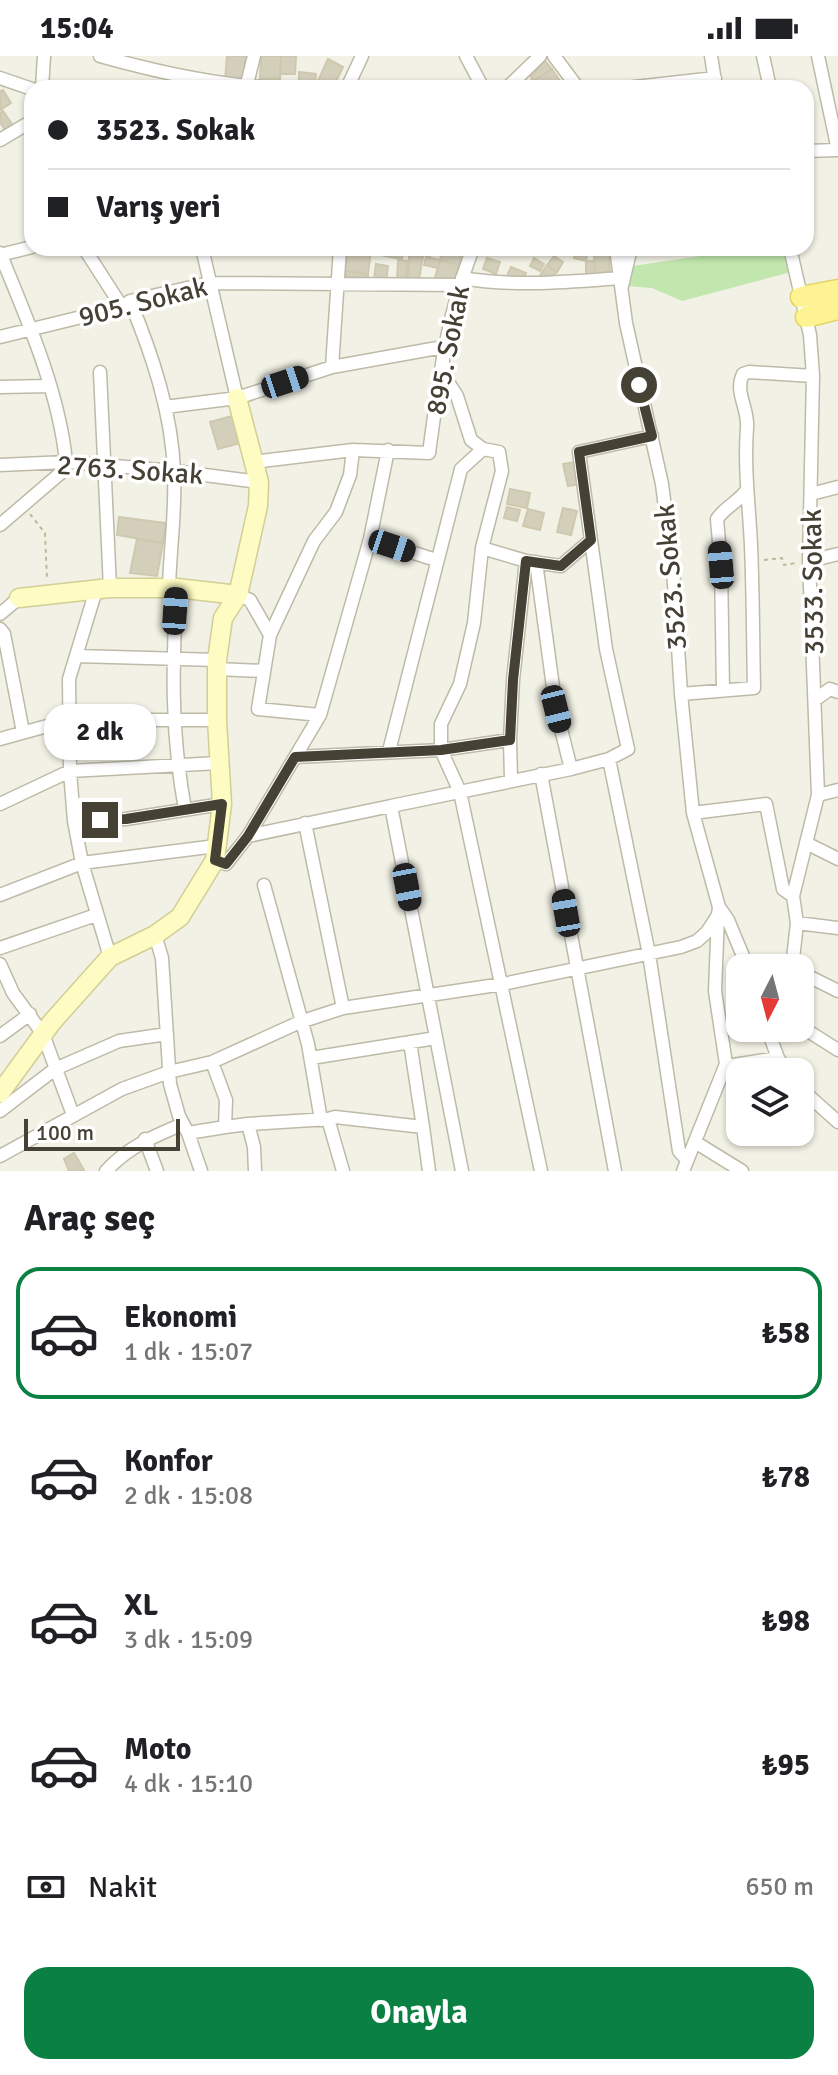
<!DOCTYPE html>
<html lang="tr">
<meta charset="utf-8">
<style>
:root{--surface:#fff;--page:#f2f2f2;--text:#202124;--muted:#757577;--line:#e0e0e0;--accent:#0b8043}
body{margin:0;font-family:Signika,sans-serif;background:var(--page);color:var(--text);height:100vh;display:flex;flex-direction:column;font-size:30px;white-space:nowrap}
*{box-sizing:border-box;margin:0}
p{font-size:26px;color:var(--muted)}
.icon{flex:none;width:44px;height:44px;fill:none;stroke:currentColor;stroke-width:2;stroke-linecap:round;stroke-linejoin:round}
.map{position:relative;height:1115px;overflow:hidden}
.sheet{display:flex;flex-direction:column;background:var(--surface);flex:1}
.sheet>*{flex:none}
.top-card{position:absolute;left:24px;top:24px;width:790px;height:176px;border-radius:24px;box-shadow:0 2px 6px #0004;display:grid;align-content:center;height:176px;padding:0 24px;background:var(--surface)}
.needle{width:52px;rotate:186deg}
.fabs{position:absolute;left:726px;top:898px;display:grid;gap:16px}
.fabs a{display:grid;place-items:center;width:88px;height:88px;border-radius:16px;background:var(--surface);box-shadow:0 2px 6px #0004;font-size:40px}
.scale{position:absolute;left:24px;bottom:20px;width:156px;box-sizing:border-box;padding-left:8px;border:4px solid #454135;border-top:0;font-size:22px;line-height:28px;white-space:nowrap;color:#454135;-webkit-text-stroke:6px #fff;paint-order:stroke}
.end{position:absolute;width:36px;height:36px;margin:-18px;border:10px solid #454135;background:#fff;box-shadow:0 0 0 4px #fff}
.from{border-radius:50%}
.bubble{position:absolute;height:56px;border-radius:24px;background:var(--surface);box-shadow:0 2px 6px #0004;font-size:26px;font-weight:700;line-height:56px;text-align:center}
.car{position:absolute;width:24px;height:48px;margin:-24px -12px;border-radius:10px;box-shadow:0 0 6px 2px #0007;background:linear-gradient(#222 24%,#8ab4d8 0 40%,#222 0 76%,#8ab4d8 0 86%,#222 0)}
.top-card b{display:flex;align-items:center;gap:28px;height:76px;font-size:30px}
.top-card b+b{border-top:2px solid var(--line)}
.top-card i{width:20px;height:20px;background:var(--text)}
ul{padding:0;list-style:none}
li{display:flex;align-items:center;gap:24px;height:132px;margin:0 16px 12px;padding:0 8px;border:4px solid transparent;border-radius:24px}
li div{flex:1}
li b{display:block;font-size:30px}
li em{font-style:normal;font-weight:700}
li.active{border-color:var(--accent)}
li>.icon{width:72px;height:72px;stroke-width:1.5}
h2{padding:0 24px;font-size:36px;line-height:96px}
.pay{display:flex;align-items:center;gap:20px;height:88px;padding:0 24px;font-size:30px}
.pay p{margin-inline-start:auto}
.action{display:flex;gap:16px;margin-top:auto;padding:16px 24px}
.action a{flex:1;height:92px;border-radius:24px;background:var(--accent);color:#fff;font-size:32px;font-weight:700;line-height:92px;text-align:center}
.status{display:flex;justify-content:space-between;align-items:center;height:56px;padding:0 40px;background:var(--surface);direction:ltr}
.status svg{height:22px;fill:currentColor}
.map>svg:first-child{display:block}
.green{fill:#c2e7ae}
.building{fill:#d4cfbb;stroke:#cec8ae;stroke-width:2}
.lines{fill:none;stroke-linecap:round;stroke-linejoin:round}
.street-casing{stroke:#bebaa8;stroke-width:15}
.secondary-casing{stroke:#d2ce95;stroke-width:21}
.primary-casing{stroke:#e2d563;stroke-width:23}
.path{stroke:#bfb999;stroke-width:2;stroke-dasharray:4 4;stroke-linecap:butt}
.street{stroke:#fff;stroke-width:12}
.secondary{stroke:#fefbc3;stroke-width:18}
.primary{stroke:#fdf393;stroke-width:20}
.route{stroke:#454135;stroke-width:10}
.labels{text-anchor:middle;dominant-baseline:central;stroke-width:7;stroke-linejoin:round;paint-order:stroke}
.street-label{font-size:28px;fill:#454135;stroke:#fff}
</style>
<div class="status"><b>15:04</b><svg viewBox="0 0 49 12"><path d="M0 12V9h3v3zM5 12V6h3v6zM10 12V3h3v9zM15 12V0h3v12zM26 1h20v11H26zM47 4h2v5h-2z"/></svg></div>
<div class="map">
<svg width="838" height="1115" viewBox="0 0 838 1115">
<rect width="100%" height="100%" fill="#f2f1e5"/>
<!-- green -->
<path class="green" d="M755 192H785L791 216 682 245 652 232 626 230V211Z"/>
<!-- building -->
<path class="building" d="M227 0H246L242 26 225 25Z
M261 0H281L280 23H260Z
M281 0H296L295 18H280Z
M328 3 343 11 333 32 317 27Z
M544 4 552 13 532 26 531 20Z
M552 13 560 25 535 31 532 26Z
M299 16 316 18 315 28 299 27Z
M3 34 11 47 0 54V35Z
M3 55 14 71 6 76 0 66V57Z
M386 192 404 194 402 203 384 200Z
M415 192H432L430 200 414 196Z
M443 192H463L459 209 440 204Z
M576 192 588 193 586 205 574 202Z
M635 192H690V194L634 197Z
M348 193 371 195 368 218 345 215Z
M609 197 610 221H595L594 198Z
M409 200 423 201 419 223H408Z
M554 200 563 206 557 216 547 209Z
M426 201 440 204 438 212 424 209Z
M487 202 500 206 496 218 483 213Z
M534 202 544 208 540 215 530 210Z
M398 204 407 205 406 226 397 225Z
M440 204 459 209 454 228 434 225Z
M586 205H594L595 221 586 222Z
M376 208 388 210 386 225 374 223Z
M547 209 557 216 548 226 539 221Z
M511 211 526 217 521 228 506 222Z
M346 215 368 218 367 228 345 226Z
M232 360 240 387 218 393 210 366Z
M575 406 580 428 568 430 563 408Z
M510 433 530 437 527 452 507 448Z
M507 451 520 454 517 465 504 462Z
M563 452 577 455 571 479 557 476Z
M528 453 544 457 540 474 523 470Z
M119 461 166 467 163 487 117 479Z
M137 483 163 487 157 520 130 517Z
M74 1097 84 1114 82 1115H69L64 1103Z"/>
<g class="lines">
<defs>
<path id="street" d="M100 0C157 16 219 30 279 32
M466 0 483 32
M554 0 578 32
M711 0 716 32
M763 0 770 32
M818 0 838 94
M0 22 32 33
M42 32 44 0
M246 32 254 0
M347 32 362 0
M507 32 540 0
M626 32 715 22
M0 84 32 65
M806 95 838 94
M84 192 122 251
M202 192 237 342
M790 192 810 279 813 320 809 505 818 739 793 840 797 867 792 912
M0 197C27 263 59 335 66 406
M0 199 32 191
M462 222C515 231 566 226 619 222
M622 230 631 192
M130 245C152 298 172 357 174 416 176 454 170 493 169 532
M0 281 122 251 130 245 209 227 460 229
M332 311 340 192
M100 316 110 532
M0 331 49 330
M165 351 237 342 332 311 443 291V311L448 326 457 340 471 384 483 393 499 396 502 415 482 492 474 567 460 628 441 668V694L460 736 541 1115
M253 406 353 394 429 397C439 324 446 262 473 192
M0 409 66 406 174 415 259 426
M811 438 838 431
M0 469 63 415 66 406
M370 483 436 504
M591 484 579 396 652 380
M809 505 838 498
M536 506 556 653 571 713
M177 532C172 608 171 678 185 753
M96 534 69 623 70 715 74 765 82 807 110 901
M238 539 250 544 270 579 258 653 320 659
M0 558 19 542
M0 573 4 578 23 676
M270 579 314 485 336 456 350 419 353 394
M77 600 217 604
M216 613 264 615
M723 634 721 509 717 463C725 451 738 446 746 435
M681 638 754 632C753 585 753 537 751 489 749 449 744 411 747 372 749 352 734 337 743 318L749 316 813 320
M816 643 830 633 838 636
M0 683 69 664H217
M510 684 511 723
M389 695 461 413 483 393
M295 701 320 659 370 483 388 394
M609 703 649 898 679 1095 687 1104
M541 718 615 1115
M818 739 838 734
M0 748 70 715 219 707
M693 757 766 748 783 833 793 840
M74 765 126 763 222 748
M305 767 343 952
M248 780 391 750
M806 787 838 803
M215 804 226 808 248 780 295 701 441 694 510 684 513 624 526 505
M264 829 308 988 321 1064
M0 839 82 807 216 790
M719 851 728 864 748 912
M797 867 838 872
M155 879 162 902 170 1028 179 1060 188 1077 201 1115
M0 892 96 859
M0 908 13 937 43 978 73 1059
M800 916 838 935
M800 970 838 994
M767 972 778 1002 787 1016
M0 980 30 958
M410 986 423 1071
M311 1002 436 982
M726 1008 733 1009 778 1002
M800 1032 838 1066
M0 1055 55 1013 119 985 167 978
M248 1068 328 1063
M225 1071 248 1068 254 1091 255 1115
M188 1077 225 1071 226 1044 212 1006
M145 1083 157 1115
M695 1086 742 1115
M0 1100 122 1033 169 1016 212 1006 300 966 343 952 503 928 681 891 697 885 707 876 718 859 719 851 693 757 681 638 673 513 662 428 626 267 616 192
M106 1115C128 1091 154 1080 183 1068
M343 1115 328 1063 335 1061 423 1071 429 1115
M462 1115 391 750 571 713 609 703 628 693 606 593 591 484 561 510 526 505 482 492
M683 1115 726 1008 715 935 718 859"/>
<path id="secondary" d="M19 542 110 532H177L238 539
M0 1037 52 966 110 901 155 879 180 861 215 804 222 748 217 664V604L223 562 238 539 258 450 259 426 237 342"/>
<path id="primary" d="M801 241 838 234
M806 261 838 253"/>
</defs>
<!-- street casing -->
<use href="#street" class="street-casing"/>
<!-- secondary casing -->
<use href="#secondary" class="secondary-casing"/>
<!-- primary casing -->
<use href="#primary" class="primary-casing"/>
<!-- path -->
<path class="path" d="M30 458 45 477 47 523
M764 504 782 502 784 509 796 507"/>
<!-- street -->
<use href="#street" class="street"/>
<!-- secondary -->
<use href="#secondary" class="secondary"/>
<!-- primary -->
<use href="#primary" class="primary"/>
</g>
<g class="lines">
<!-- route -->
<path class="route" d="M100 764 126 763 222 748 215 804 226 808 248 780 295 701 441 694 510 684 513 624 526 505 561 510 591 484 579 396 652 380 639 329"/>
</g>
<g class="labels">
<!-- street labels -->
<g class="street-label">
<text transform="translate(143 246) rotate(-14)">905. Sokak</text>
<text transform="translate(448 294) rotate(-79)">895. Sokak</text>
<text transform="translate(130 414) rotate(4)">2763. Sokak</text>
<text transform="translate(671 521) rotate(-95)">3523. Sokak</text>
<text transform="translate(813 526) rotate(-91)">3533. Sokak</text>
</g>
</g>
</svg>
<div class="fabs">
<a><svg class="needle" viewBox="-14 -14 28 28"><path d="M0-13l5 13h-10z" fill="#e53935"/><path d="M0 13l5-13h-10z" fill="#757577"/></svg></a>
<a><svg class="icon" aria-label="layers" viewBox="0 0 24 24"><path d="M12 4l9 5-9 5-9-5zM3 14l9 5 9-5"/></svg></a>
</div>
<div class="scale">100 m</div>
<i class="end from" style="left:639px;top:329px"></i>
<i class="end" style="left:100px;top:764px"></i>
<div class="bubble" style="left:44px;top:648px;width:112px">2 dk</div>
<i class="car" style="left:285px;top:326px;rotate:72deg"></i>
<i class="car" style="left:392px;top:490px;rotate:108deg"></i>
<i class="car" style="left:721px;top:509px;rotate:355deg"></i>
<i class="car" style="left:175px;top:555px;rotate:4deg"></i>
<i class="car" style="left:556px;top:653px;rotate:166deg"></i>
<i class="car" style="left:407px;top:831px;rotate:169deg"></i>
<i class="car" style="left:566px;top:857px;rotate:350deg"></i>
<div class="top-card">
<b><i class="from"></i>3523. Sokak</b>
<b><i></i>Varış yeri</b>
</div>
</div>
<section class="sheet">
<h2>Araç seç</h2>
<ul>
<li class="active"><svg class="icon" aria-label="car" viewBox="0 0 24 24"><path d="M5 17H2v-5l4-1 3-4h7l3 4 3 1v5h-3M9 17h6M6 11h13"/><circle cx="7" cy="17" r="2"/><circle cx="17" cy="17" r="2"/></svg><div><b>Ekonomi</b><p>1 dk · 15:07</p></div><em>₺58</em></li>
<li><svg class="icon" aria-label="car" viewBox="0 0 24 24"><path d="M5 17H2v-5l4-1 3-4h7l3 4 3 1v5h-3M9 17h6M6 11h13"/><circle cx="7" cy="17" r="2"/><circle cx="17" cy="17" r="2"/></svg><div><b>Konfor</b><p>2 dk · 15:08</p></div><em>₺78</em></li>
<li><svg class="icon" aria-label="car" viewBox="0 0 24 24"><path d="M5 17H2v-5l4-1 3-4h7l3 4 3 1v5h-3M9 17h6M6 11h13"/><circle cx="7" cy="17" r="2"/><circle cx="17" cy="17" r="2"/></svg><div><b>XL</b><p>3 dk · 15:09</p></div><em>₺98</em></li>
<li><svg class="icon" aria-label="car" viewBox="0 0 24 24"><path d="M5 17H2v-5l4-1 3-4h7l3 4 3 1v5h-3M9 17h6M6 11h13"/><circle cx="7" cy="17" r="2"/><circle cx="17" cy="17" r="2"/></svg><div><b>Moto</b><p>4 dk · 15:10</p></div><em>₺95</em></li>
</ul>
<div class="pay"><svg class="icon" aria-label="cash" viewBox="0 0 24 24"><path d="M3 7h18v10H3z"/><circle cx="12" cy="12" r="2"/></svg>Nakit<p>650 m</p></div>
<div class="action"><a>Onayla</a></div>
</section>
